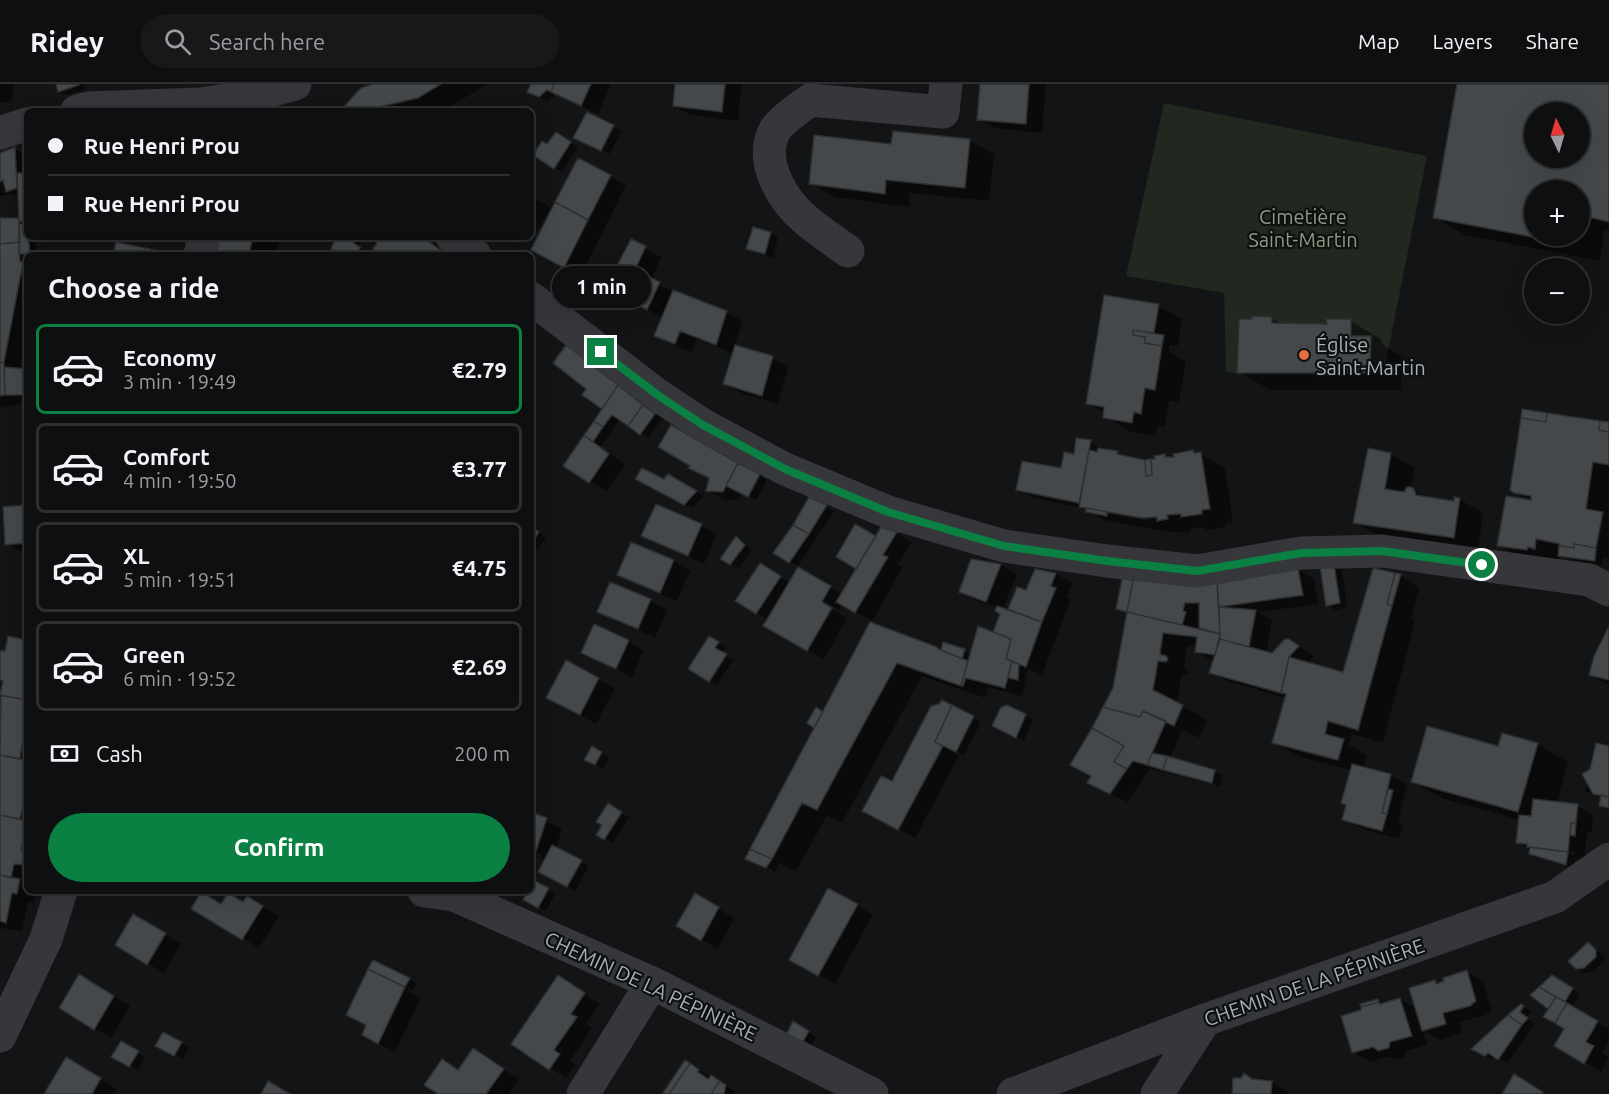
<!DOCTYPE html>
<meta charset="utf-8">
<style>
:root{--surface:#0e0f10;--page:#171819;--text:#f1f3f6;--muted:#9b9c9f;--line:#2e2f30;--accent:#0b8043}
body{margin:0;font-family:Ubuntu,sans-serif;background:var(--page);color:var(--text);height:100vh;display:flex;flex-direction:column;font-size:22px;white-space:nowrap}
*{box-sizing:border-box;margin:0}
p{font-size:20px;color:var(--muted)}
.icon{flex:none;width:33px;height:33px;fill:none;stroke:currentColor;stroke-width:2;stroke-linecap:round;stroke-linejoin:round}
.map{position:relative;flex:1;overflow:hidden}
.panel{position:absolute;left:24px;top:168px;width:510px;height:642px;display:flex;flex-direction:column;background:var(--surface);border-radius:9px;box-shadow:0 6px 24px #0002,0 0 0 2px var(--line)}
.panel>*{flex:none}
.banner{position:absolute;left:24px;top:24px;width:510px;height:132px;border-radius:9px;box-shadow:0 6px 24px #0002,0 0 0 2px var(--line);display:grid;align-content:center;height:132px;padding:0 24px;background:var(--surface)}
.needle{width:39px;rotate:355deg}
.tools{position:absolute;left:1524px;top:18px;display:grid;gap:12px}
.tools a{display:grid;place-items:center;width:66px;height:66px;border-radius:50%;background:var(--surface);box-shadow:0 6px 24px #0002,0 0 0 2px var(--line);font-size:30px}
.end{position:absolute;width:27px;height:27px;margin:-14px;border:8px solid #0b8043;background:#fff;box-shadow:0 0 0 3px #fff}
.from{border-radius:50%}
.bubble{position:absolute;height:42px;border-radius:21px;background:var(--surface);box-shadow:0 6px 24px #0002,0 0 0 2px var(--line);font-size:20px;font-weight:700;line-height:42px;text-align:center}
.banner b{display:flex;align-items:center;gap:21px;height:57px;font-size:22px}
.banner b+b{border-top:2px solid var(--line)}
.banner i{width:15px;height:15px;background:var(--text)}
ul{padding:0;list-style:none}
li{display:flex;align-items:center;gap:18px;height:90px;margin:0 12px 9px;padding:0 12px;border:3px solid var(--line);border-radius:9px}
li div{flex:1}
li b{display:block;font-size:22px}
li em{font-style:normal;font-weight:700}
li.on{border-color:var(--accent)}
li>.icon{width:54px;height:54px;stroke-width:1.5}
h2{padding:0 24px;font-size:27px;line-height:72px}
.pay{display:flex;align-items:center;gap:15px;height:66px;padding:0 24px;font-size:22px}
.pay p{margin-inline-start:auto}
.action{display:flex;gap:12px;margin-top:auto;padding:12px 24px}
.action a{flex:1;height:69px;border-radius:36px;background:var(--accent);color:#fff;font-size:24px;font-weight:700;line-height:69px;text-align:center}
header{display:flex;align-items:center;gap:36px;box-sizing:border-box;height:84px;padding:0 30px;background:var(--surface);border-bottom:2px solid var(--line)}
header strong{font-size:28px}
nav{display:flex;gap:33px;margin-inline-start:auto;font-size:21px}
.search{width:420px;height:54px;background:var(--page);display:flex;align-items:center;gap:15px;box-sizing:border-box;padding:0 21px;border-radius:33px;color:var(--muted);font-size:22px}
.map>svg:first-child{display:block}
.green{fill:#222720}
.shadow{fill:#0007;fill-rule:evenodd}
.building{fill:#45484a;stroke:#2e2f31;stroke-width:1.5;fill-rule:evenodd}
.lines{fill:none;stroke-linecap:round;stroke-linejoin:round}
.minor{stroke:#35373a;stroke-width:33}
.route{stroke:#0b8043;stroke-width:8}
.poi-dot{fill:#e4703d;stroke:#0e0f10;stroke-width:2}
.labels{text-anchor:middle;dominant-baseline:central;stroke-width:4.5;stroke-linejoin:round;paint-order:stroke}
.park-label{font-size:20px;fill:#889e7e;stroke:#0e0f10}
.poi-label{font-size:20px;fill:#a6afb4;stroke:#0e0f10;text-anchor:start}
.street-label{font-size:20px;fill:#a6afb4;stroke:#0e0f10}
</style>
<header>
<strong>Ridey</strong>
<div class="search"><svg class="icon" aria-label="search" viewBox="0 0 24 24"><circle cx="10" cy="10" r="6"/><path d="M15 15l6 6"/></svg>Search here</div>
<nav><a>Map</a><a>Layers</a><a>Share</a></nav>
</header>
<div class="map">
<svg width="1609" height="1010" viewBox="0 0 1609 1010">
<rect width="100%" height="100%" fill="#131415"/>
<!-- green -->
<path class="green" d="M1164 19 1427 72 1384 288 1370 289 1371 253 1351 252 1350 235H1327V240L1272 239V233L1252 232V235H1239L1237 289 1226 288 1224 209 1126 192Z"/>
<!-- shadow -->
<path class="shadow" d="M0 0H14L12 19 0 18Z
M57 0H84L86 5 67 11 60 7Z
M377 0H487L443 27H342Z
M532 0H611L598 30 556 9 548 17 537 12Z
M677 0H742L738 37 691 31 674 22Z
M981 0H1046L1042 49 995 44 979 35Z
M1459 0H1609V147L1604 146 1600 177 1465 151 1434 133ZM1534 28H1580V74H1534ZM1534 106H1580V152H1534Z
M588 30 621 47 610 70 583 58Z
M556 50 578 63 562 88 555 84Z
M969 56 994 70 989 117 910 109 909 123 835 113 810 99 893 62Z
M15 65 27 72V153H36L37 171H27V250L20 286 27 287V315H21V320L0 324V135L21 136 20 114 10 109 0 112V70Z
M610 92 626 101 581 192 533 165Z
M531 111 551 124 529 159 518 153H531Z
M754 145 771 149 778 154 773 174 748 165Z
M220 153H281L276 171H215Z
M337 153H363L358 162 368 169 365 171H336Z
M374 153H425L449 171H386Z
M645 164 661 173 651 196 673 208 726 228 743 237 734 263 772 274 788 283 778 320 741 309 725 300 734 270 697 255 692 268 672 261 656 252 663 234 607 204Z
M1105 213 1158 222 1182 235 1178 262 1170 261 1169 268 1186 278 1179 318 1169 317 1165 343 1158 341 1156 352 1129 347 1105 333V329L1088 319Z
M1253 234H1272L1284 241 1328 242 1350 237 1381 255 1382 260 1401 272V306H1270L1239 288Z
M566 263 633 312 662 335 648 354 620 335 601 363 625 381 606 407 566 382 604 325 584 311 588 305Z
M1609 340V474L1603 473 1602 481 1567 475 1560 471 1559 478 1523 475 1499 461 1532 417 1512 406Z
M672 343 767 396 756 416 743 409 739 416H724L708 406 711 395 691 384 692 381Z
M1090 358 1106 367 1145 377 1156 376 1165 372 1170 375 1193 368 1201 370 1225 384 1233 438 1225 440 1226 443 1207 446 1202 443 1190 445 1191 449 1168 448 1104 436 1086 425 1034 414 1018 405 1063 385ZM1101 425 1150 434 1149 437 1107 429Z
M1370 366 1391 370 1415 384 1411 405 1428 414 1455 419 1459 415 1483 429 1478 467 1379 452 1355 438Z
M668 392 704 412 692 424 637 394 664 397Z
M810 415 834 427 798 482 775 469Z
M27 423V471L7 460Z
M531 439 533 441 532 443 546 454 538 466 531 462Z
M701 441 717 450 704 480 660 461 643 451Z
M896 449 912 458 898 480 903 483 872 537 842 520 839 526 826 519 825 521 847 534 824 575 766 541 769 536 756 529 777 491 791 499 799 485 842 510 876 454Z
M736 454 752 466 739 484 722 474Z
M673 477 690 487 677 517 635 499 619 490Z
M1000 481 1017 490 1003 525 1008 527 1018 505 1026 508 1036 487 1056 490 1072 499 1067 513 1071 515 1042 591 1028 585 1022 612 988 603 985 614 922 592 842 739 827 732 796 787 779 779 775 788 754 778 824 629 871 540 942 567 944 559 972 571 994 549 1002 529 997 524 977 517 961 508Z
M1334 482 1342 486 1347 523 1335 526 1328 521Z
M1374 485 1401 492 1419 504 1411 534 1415 537 1383 659 1352 650 1349 661 1367 671 1364 685 1391 692 1407 701 1398 738 1403 741 1399 755 1360 744 1344 735 1351 686 1298 672 1274 658 1286 614 1227 597 1211 588 1214 578 1197 568V563L1187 562 1184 584 1191 590H1182L1177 619 1207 636 1199 654 1182 646 1170 675 1215 687 1223 691 1220 702 1150 685 1127 718 1105 708 1092 692 1115 605 1128 529 1118 524 1123 497 1298 486 1314 495 1318 520 1258 528 1272 536 1266 569 1273 570 1289 556 1314 572 1308 580 1344 590Z
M650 516 667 526 655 553 615 537 599 527Z
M1609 545V601L1590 591Z
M710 554 726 563 722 569 733 576 717 601 690 585Z
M27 557V807H36L33 819 28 818 22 847 0 844V612L4 599 0 597V575Z
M628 557 644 567 632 593 582 569Z
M566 578 615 604 596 640 564 623Z
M1007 622 1033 636 1024 657 1002 645Z
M953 624 981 638 964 671 948 663 947 665 959 672 915 754 881 736 892 698Z
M1537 660 1568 678 1557 719 1577 722 1593 731 1592 748H1587L1584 777 1575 775 1574 784 1538 774 1530 769 1531 766 1517 758 1520 736 1444 715 1413 698 1499 664ZM1532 762 1575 768V771L1532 765Z
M592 664 609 674 603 685 594 680Z
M1609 664V726L1600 722 1602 713 1585 707 1591 686Z
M608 721 629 733 613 759 598 750 604 741Z
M531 729 562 745 556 765 589 782 575 807 540 787 546 776 531 771 542 774 543 771 531 767Z
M534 798 555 810 546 827 525 815 531 807Z
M96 807H110L108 814Z
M695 811 734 834 718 865 678 842Z
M248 814 279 832 259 864 193 824 244 820Z
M857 821 873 831 835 900 791 876Z
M134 832 181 860 164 889 117 861Z
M1589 860 1604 872V877L1592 888 1585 889 1577 884Z
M1467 888 1483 897 1492 926 1486 931 1459 938 1462 949 1440 956 1423 946 1427 961 1406 967 1405 973 1395 976 1389 972 1370 978 1353 968 1363 927 1378 916 1384 920 1400 915 1417 925 1435 897 1440 900Z
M1552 893 1580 910 1572 923 1609 945V956L1602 969 1609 973 1601 988 1556 961 1566 945 1551 925 1532 911Z
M409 895 417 899 413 906 408 904 407 906 421 914 395 968 363 951Z
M96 901 130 922 111 954 61 923Z
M574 903 600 920 586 940 592 944 570 977 576 980 566 994 513 960Z
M1521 921 1531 928 1526 933 1535 940 1507 979 1496 972 1493 976 1474 965Z
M794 939 816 953 810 965 788 951Z
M164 950 189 963 183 975 157 961Z
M121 959 145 973 138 986 113 972Z
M474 966 519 995 509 1010H441L443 977 460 987Z
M67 975 117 1005 114 1010H46Z
M686 978 728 1003 735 1008 733 1010H667Z
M1254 997 1272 998 1288 1008V1010H1234Z"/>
<!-- building -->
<path class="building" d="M56 0H79V1L58 8Z
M373 0H441L418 14 366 26 340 27 361 4Z
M531 0H554L551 8 547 6 539 13 527 8Z
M554 0H591L581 22 551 8Z
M675 0H725L722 28 673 22Z
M980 0H1029L1026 40 977 36Z
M1457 0H1609V138L1580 131V106H1534V152H1570L1569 160 1433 134ZM1534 28H1580V74H1534Z
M587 28 614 41 601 67 573 54Z
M893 47 970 55 965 104 886 96 885 110 809 100 814 51 891 60Z
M556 48 571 58 554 85 533 71 542 57 547 60Z
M15 63 17 104 6 108 3 96 0 98V69Z
M578 74 611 91 588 136 555 118Z
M17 89H27V137L19 138Z
M555 118 588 136 564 184 531 166Z
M0 134H19L20 158 0 160Z
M19 140H27L30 170H19Z
M753 143 771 148 765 170 746 165Z
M218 153H253L249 171H214Z
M336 153H353L351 157 361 164 352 171H335L336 167 331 165Z
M372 153H423L447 171H383L373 165 377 159 372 155Z
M631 155 646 162 635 186 660 198 647 226 605 204Z
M19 158 20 177 23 179 4 278 0 279V160Z
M116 158 145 164 144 171H113Z
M145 164 155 166 154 171H144Z
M673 206 727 227 716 261 680 247 675 260 654 252Z
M1104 211 1159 220 1154 249 1133 246V251L1145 253V259L1162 262 1155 306 1145 304 1141 330 1134 328 1132 339 1103 334 1104 323 1086 320Z
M1252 232 1272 233V239L1327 240 1326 235H1351V252H1371L1370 289H1237L1239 235H1252Z
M1133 246 1164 251 1162 262 1145 259V253L1133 251Z
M566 261 618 301 602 325 582 311 586 305 553 279Z
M735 261 773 272 762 312 723 300Z
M4 278 5 311 0 312V279Z
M4 283 27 285V311H5Z
M618 301 643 321 628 342 612 331 603 343 594 337Z
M643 321 655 330 640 351 628 342Z
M1522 325 1547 329 1546 338 1521 334Z
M1547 329 1600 337 1599 346 1609 348V381L1593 378 1586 425 1603 428 1596 464 1574 460V464L1559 462 1560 460 1536 455 1535 465 1528 463 1527 466 1497 462 1506 412 1531 416V412L1514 409 1510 406 1521 334 1546 338Z
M594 337 603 343 593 358 584 351Z
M1600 337 1609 338V348L1599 346Z
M671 341 738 379 723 408 706 407 709 394 688 384 690 382 658 363Z
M584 351 609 370 589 399 563 382Z
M1076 354 1091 356 1079 419 1016 406 1022 377 1061 384 1064 368 1074 370Z
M1098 364 1118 367 1117 370 1145 376 1146 392 1152 391 1151 375H1155L1154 372 1165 370V373H1174L1173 370 1193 366 1194 369 1201 368 1210 425 1202 426V430L1181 433V430L1167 431 1168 435 1157 437V433L1142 434 1079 423 1089 366 1097 368Z
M1368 364 1391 369 1385 405 1404 408 1407 403H1411L1414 405 1416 411 1454 417V413L1460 414 1454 454 1353 439Z
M1151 375 1152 391 1146 392 1145 376Z
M738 379 760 390 748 413 726 402Z
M642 384 664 395 668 390 697 407 684 421 635 395Z
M809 413 827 421 809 450 793 441Z
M656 420 702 440 688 472 641 452Z
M27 421V459L5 461 3 423Z
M1086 424 1107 428V432L1086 428Z
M855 440 876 452 856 485 836 473Z
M793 441 809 450 789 479 773 469Z
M531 442 539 448 531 461Z
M881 443 897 448 883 471 888 473 855 529 836 518Z
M736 452 745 461 730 481 720 475Z
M631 458 674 476 660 509 617 491Z
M1574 460 1596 464 1595 477 1558 472 1559 462 1574 464Z
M971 475 1001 480 986 518 959 508Z
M760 479 781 492 756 530 735 517Z
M1334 480 1340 519 1326 522 1320 482Z
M798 483 831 502 822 518 832 524 807 567 763 542Z
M1298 484 1303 511 1219 523 1217 497Z
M1373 484 1395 489 1387 520 1392 522 1358 646 1328 637 1325 650 1344 655 1338 676 1272 659 1286 610 1281 609 1289 573 1343 588Z
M1035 485 1056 489 1051 502 1056 504 1042 538 1008 525 1017 503 1026 506Z
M1395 489 1401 490 1392 522 1387 520Z
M1122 495 1133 496 1127 528 1116 525Z
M1133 496 1217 497 1220 550 1199 544V519H1185L1183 527 1186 528 1182 541 1127 528Z
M610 498 651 515 638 545 597 528Z
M997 522 1042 538 1026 583 1006 575 1011 555 993 548 1000 530 995 527Z
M1219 523 1256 526 1249 563 1220 555Z
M1127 528 1220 550 1215 571 1195 568 1197 553 1163 549 1160 570 1166 572 1168 575 1166 578 1158 577 1153 606 1183 621 1174 642 1143 627 1140 633 1103 623 1113 604Z
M870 538 937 563 938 565 968 577 961 602 897 579 817 726 802 719 772 775 750 765Z
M594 540 629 556 616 585 581 569Z
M978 542 1011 555 1006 575 1012 577 1005 604 966 594 963 602H961Z
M1609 542V596L1589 591 1594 572Z
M8 552 27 556V616L0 611 3 597 0 596V567H5Z
M709 552 719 558 715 564 727 570 709 598 688 585Z
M1220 555 1272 569 1285 555H1289L1299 562 1289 573 1281 609 1209 589Z
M943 558 965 565 962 575 941 566Z
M566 576 599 594 580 631 546 614Z
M1012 577 1019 580 1018 596 1008 594Z
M1 611 27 616V655L26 662 22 661 20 675 0 671Z
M942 616 952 621 935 658 943 662 898 746 862 727 881 692 892 697 931 622 939 620Z
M952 621 974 632 956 668 935 658Z
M1007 621 1026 630 1016 654 992 642 1001 623Z
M816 623 823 628 814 644 807 639Z
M1103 623 1140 633 1143 627 1166 637 1147 681 1133 677 1127 685 1114 678 1124 662 1092 644Z
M1427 642 1498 662 1502 649 1538 659 1518 728 1411 698Z
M1092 644 1124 662 1114 678 1127 685 1110 710 1087 699 1091 692 1070 681Z
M1596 659 1609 662V713L1593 710 1582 690 1590 685Z
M592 662 602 668 595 681 584 676Z
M1152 669 1167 672 1163 686 1147 681Z
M0 671 27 676V717L26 723 23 722 20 735 0 731Z
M1167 672 1215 686 1212 699 1163 686Z
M1352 680 1391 690 1382 729 1387 730 1382 747 1342 736 1346 721 1341 719Z
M1388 705 1393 706 1387 730 1382 729Z
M1601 711 1609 713V724L1599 722Z
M1533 715 1578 720 1576 739H1571L1568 768 1527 763V760L1516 759 1519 731 1531 732Z
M608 719 622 728 604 756 596 751 602 741 596 738Z
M531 728 547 734 535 770 531 769Z
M0 731 27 737 21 767H25L22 781 14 780 11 794 0 791Z
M1571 739H1576L1575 752 1570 751Z
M552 761 582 776 567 803 538 788Z
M1530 763 1568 768 1566 781 1529 770Z
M750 765 772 775 766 784 745 775Z
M0 791 20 795 17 810 12 809 6 839 0 837Z
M533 796 549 804 538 824 523 816 527 807H531Z
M828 804 858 820 818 892 789 876Z
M201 808 221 820 228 809 243 818 247 812 263 822 242 856 191 825Z
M695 809 719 823 701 857 676 842Z
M133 830 166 849 147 881 115 861Z
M1588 858 1596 866V873L1584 884 1576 885 1568 877Z
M373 876 410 894 405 903 368 885Z
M368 885 405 903 378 960 362 951 366 941 346 931Z
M1467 886 1476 917 1470 922 1443 929 1446 940 1422 947 1409 904 1435 896 1436 900 1444 897 1443 894Z
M79 890 114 912 94 946 59 924Z
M558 891 585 909 571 930 577 933 554 966 560 970 549 986 511 960Z
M1552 891 1573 904 1565 918 1539 903Z
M1539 903 1556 913 1548 925 1530 911Z
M1556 913 1567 919 1555 939 1543 933Z
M1400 914 1412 952 1390 958 1389 964 1378 967 1373 963 1352 969 1341 932 1361 926V923L1379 918 1380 920Z
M1378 915 1379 918 1361 923 1360 920Z
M1567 919 1598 937 1586 958 1594 962 1584 980 1554 962 1564 945 1555 939Z
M1521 920 1524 922 1520 928 1528 934 1522 941 1508 931Z
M1508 931 1522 941 1498 976 1488 969 1485 972 1471 965Z
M793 937 809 947 801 961 786 951Z
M163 948 182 958 174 972 155 962Z
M121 957 139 967 129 983 111 973Z
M473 964 504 985 486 1010H438L424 1001 442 975 458 986Z
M66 973 101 994 92 1010H44Z
M685 976 690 979 669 1010H664L663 1009Z
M690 979 699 986 698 988 708 995 711 991 720 997 711 1010H669Z
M1244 989 1252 995 1272 997 1271 1010H1232L1233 994H1241Z
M1514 990 1543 1008 1542 1010H1502Z
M268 997 290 1010H261Z
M720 997 726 1001 724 1010H711Z"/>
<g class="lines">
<!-- minor -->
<path class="minor" d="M77 27 89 24 200 20 247 13 295 0
M0 49 27 40
M452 153 475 171
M848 167C834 157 819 147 806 136 783 117 758 77 775 46 781 36 801 23 810 16L943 28 946 0
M200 171 204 153
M531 214 659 312 703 341 785 385 888 428 1004 462 1107 477 1197 487 1301 469 1382 467 1589 496 1609 506
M424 807 454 811 652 899 872 1010
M0 952 46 855 61 807
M583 1010 652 899
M1013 1010 1205 936 1555 813 1609 775
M1157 1010 1205 936"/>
</g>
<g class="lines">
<!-- route -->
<path class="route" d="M601 268 659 312 703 341 785 385 888 428 1004 462 1107 477 1197 487 1301 469 1382 467 1482 481"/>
</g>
<!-- markers -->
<circle class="poi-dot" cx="1304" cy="271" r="6"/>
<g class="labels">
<!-- park labels -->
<g class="park-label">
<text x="1303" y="132">Cimetière<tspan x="1303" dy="23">Saint-Martin</tspan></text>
</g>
<!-- poi labels -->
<g class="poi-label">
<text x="1316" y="260">Église<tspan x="1316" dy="23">Saint-Martin</tspan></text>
</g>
<!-- street labels -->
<g class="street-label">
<text transform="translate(1314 898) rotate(-19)">CHEMIN DE LA PÉPINIÈRE</text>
<text transform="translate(651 902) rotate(25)">CHEMIN DE LA PÉPINIÈRE</text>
</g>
</g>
</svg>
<div class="tools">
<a><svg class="needle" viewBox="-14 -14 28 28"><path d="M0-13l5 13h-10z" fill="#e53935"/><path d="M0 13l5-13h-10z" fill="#9b9c9f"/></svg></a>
<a>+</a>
<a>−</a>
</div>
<i class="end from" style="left:1482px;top:481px"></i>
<i class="end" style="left:601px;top:268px"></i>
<div class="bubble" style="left:552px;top:182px;width:99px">1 min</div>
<div class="banner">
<b><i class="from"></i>Rue Henri Prou</b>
<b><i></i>Rue Henri Prou</b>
</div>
<section class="panel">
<h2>Choose a ride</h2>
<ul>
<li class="on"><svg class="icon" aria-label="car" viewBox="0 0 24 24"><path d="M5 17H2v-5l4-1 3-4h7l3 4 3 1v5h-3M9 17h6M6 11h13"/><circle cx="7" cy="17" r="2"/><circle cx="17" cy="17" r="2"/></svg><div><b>Economy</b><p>3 min · 19:49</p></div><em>€2.79</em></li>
<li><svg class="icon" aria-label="car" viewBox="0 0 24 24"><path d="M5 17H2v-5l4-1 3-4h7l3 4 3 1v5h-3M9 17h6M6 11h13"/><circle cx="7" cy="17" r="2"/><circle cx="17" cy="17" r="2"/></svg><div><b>Comfort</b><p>4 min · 19:50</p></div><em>€3.77</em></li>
<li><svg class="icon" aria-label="car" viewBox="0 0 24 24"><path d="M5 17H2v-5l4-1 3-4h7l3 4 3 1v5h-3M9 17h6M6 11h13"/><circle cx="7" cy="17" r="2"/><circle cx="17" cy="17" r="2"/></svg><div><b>XL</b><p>5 min · 19:51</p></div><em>€4.75</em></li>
<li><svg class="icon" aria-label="car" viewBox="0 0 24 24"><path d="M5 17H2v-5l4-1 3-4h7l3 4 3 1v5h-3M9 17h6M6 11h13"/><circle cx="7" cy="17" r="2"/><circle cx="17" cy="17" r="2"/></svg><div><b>Green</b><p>6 min · 19:52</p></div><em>€2.69</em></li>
</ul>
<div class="pay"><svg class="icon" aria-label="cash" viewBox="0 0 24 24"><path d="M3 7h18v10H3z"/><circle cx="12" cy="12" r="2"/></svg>Cash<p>200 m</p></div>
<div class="action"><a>Confirm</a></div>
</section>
</div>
